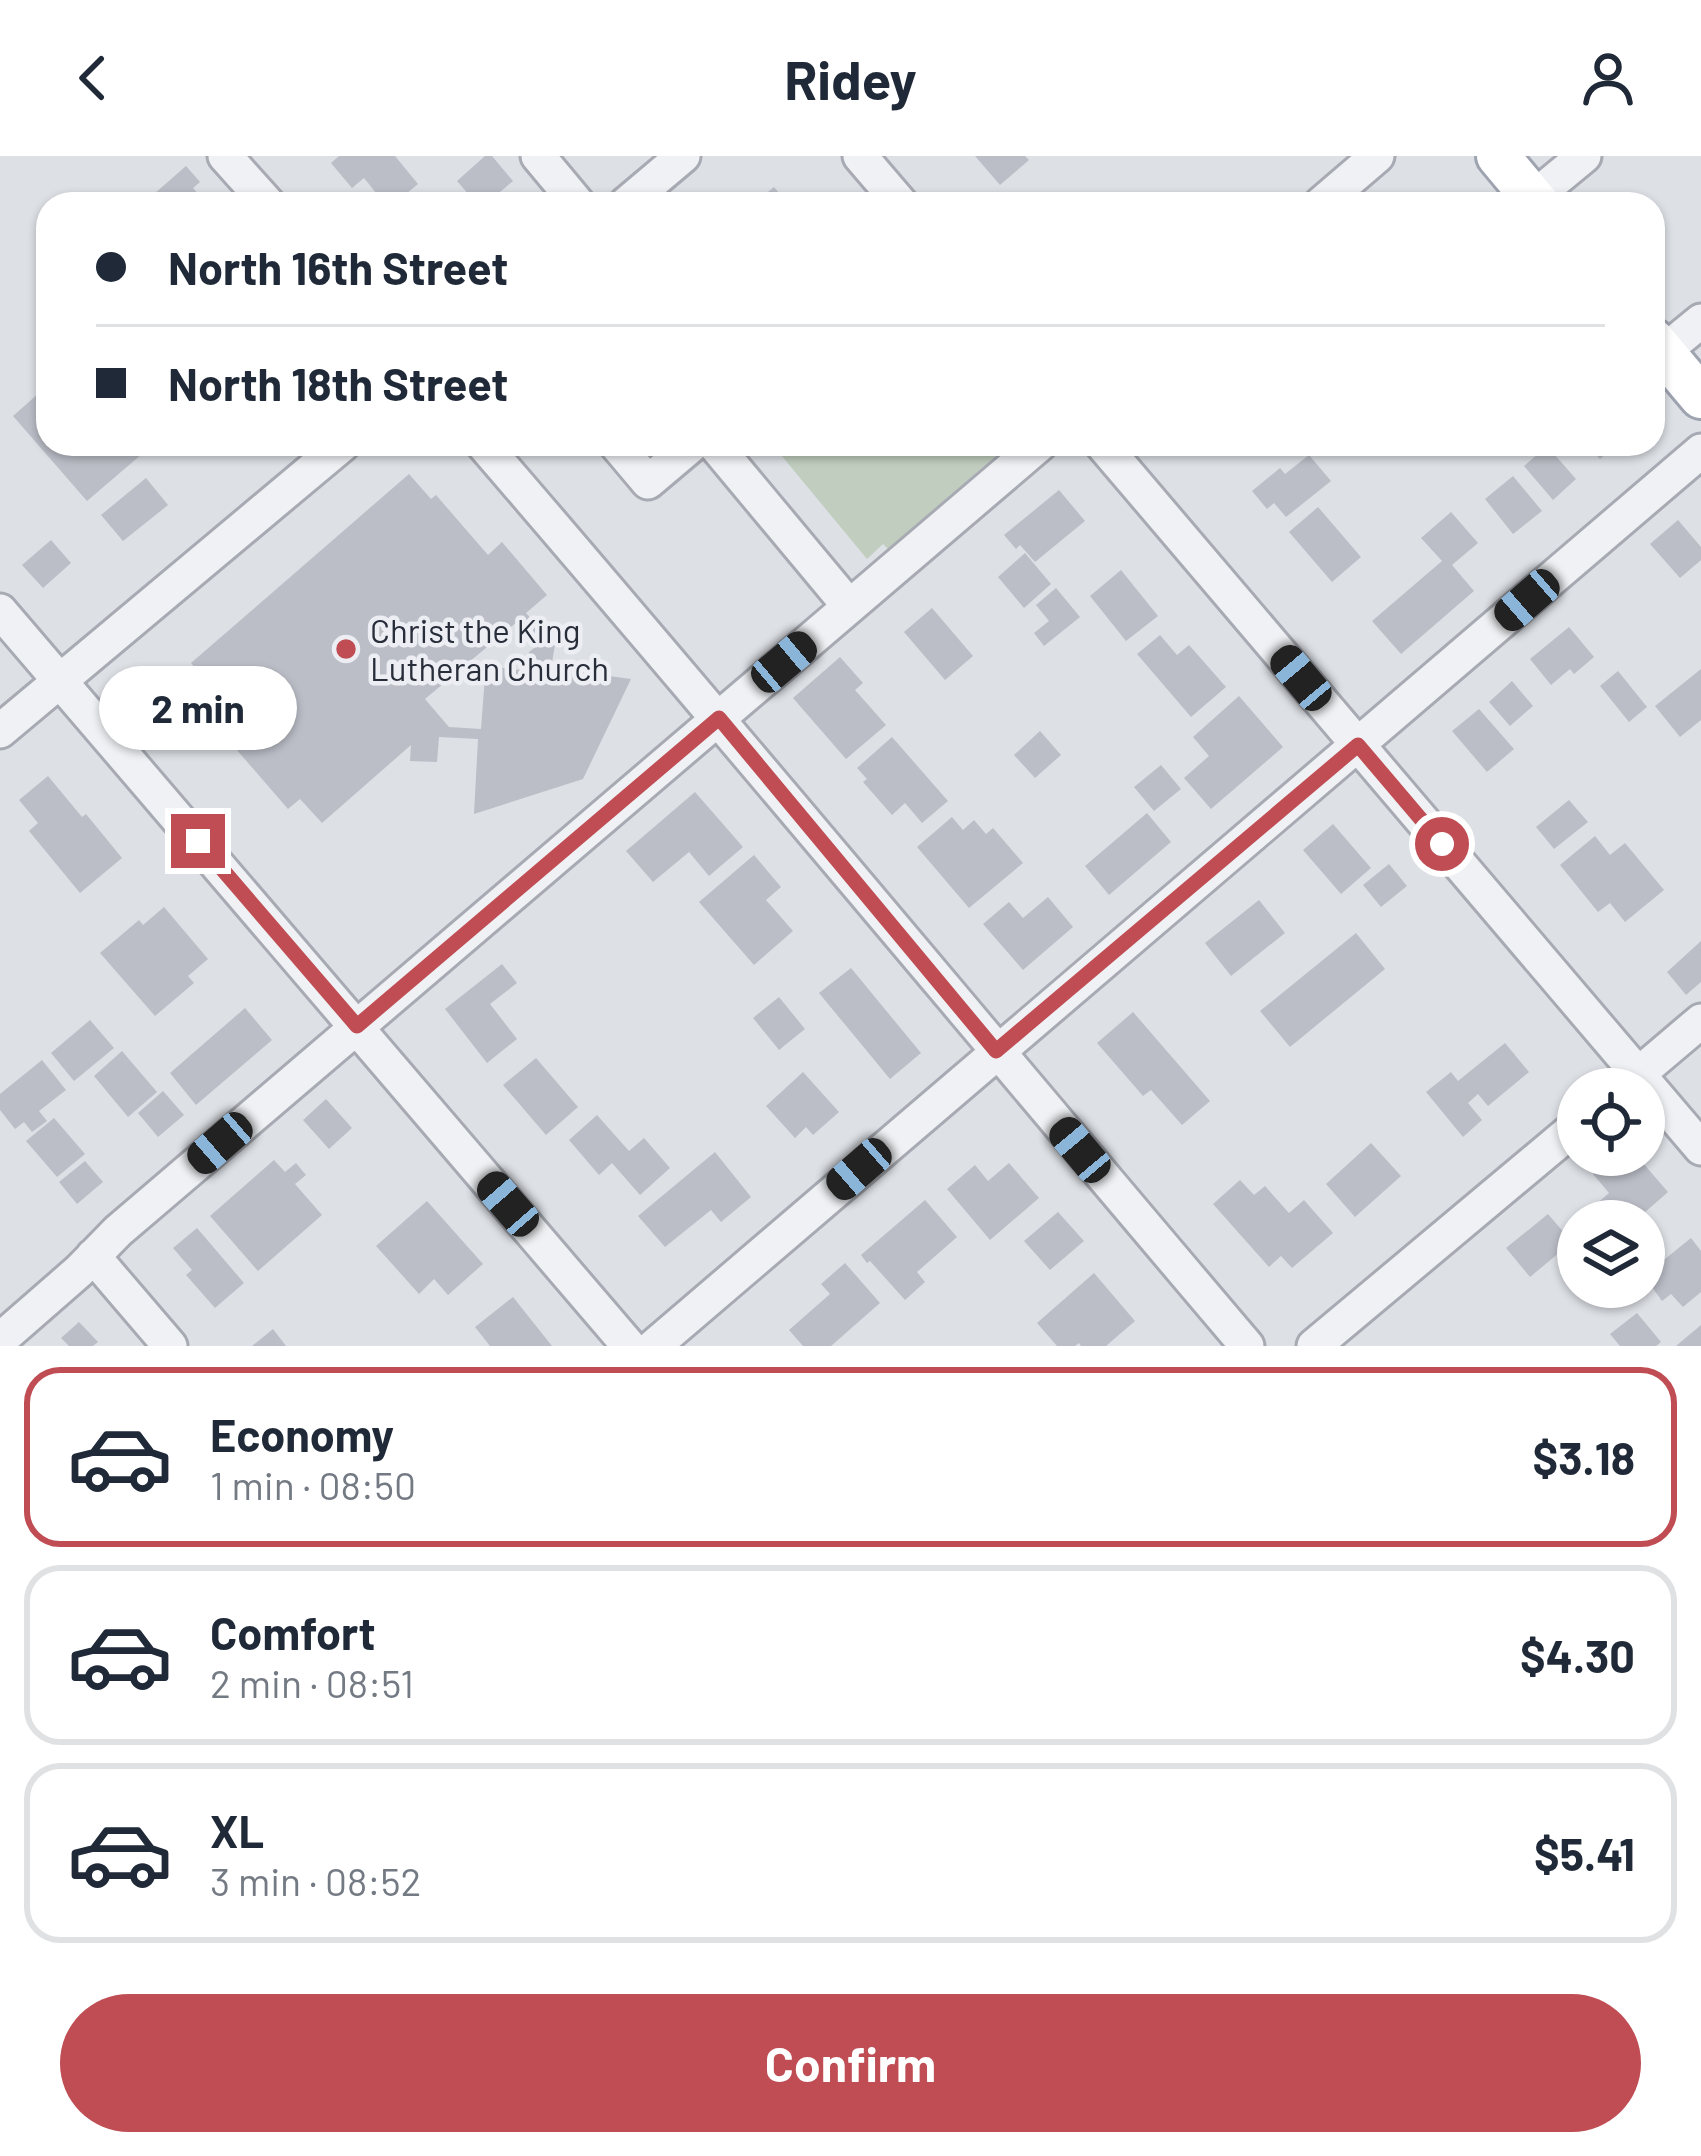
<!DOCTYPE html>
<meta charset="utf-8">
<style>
:root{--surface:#fff;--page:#f6f6f7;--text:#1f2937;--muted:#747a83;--line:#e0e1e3;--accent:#bf4d53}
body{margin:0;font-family:Barlow,sans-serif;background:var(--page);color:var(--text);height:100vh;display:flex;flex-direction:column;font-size:45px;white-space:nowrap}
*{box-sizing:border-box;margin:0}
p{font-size:39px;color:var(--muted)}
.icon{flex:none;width:66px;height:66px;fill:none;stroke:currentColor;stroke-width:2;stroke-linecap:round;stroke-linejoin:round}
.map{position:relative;height:1190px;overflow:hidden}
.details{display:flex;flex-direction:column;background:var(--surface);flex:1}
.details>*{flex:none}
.hud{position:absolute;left:36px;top:36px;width:1629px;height:264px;border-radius:36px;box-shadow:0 3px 9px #0004;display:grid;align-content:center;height:264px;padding:0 60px;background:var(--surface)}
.controls{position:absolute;left:1557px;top:912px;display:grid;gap:24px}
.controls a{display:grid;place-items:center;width:108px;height:108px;border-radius:50%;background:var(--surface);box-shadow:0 3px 9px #0004;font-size:60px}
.end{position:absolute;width:54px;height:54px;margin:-27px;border:15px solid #bf4d53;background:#fff;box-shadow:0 0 0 6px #fff}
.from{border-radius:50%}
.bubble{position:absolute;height:84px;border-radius:42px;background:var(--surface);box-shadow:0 3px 9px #0004;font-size:39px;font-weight:700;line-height:84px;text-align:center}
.car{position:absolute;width:36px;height:72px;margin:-36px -18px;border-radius:15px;box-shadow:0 0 9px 3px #0007;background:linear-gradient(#222 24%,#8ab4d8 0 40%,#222 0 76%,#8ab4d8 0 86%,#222 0)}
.hud b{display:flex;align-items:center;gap:42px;height:114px;font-size:45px}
.hud b+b{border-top:3px solid var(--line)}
.hud i{width:30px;height:30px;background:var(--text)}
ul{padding:21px 0 0;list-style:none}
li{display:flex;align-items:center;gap:36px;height:180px;margin:0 24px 18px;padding:0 36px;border:6px solid var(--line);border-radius:36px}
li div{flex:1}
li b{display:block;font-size:45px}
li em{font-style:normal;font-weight:700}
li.current{border-color:var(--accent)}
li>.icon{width:108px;height:108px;stroke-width:1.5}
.primary-button{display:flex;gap:24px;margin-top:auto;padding:24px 60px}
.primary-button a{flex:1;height:138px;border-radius:72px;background:var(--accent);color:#fff;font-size:48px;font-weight:700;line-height:138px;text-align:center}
header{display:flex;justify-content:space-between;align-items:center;height:156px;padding:0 60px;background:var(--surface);font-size:54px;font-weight:700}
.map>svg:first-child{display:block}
.green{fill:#c1cebf}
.building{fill:#bbbec7;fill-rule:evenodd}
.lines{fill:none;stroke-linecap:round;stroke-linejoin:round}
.minor-casing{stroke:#a7aab2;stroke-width:39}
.major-casing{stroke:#9ea3b0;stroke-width:48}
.minor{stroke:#eff1f4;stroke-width:33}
.major{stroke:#fff;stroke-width:42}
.route{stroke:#bf4d53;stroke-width:15}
.poi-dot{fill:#bf4d53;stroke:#eceef3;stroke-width:4.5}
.labels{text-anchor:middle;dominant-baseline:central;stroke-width:9;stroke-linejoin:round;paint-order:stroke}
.poi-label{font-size:33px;fill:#282d3a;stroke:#eceef3;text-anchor:start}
</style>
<header><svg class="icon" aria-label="back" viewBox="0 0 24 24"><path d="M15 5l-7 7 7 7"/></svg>Ridey<svg class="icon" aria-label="person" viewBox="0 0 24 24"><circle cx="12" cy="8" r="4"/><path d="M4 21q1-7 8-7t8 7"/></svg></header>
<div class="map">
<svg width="1701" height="1190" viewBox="0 0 1701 1190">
<rect width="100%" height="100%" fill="#dde0e5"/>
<!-- green -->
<path class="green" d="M772 288H1010L888 393 883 388 867 403Z"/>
<!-- building -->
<path class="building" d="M339 0H395L418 28 394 48H385L364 22 352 32 331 7Z
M485 0H492L513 25 486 48H477L457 25Z
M975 0H1025L1029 4 1000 29Z
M186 10 200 26 193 32 207 48H163L154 38Z
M774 31 788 48H753Z
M48 229V288H134L142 298 87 345 13 260Z
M186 288H210L196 300Z
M1575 288H1617L1600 303 1591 293 1585 299Z
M1547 290 1576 323 1553 344 1524 310Z
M1309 299 1331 325 1286 361 1274 347 1267 353 1252 335 1280 312 1285 318Z
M409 318 431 343 436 339 488 399 502 386 547 439 526 457 555 489 551 512 631 523 583 623 474 658 478 583 439 581 437 606 410 605 411 589 322 667 300 643 288 653 197 548 214 534 191 507ZM518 465 538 489 529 496 527 515 496 511 485 520 481 573 449 571 425 543Z
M1513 320 1542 355 1513 378 1485 343Z
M146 322 168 349 123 385 101 359Z
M1059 334 1085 365 1035 406 1020 389 1016 393 1004 379Z
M1318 351 1361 401 1332 426 1289 376Z
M1451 356 1478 387 1452 409 1474 435 1401 498 1372 465 1442 405 1421 382Z
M1678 364 1701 391V404L1680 422 1650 388Z
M51 384 71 407 43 432 22 409Z
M1025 397 1051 428 1024 452 998 421Z
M1121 414 1158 460 1126 485 1090 440Z
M1056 432 1080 461 1044 490 1034 477 1049 465 1036 449Z
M932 452 973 500 945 524 904 476Z
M1569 471 1594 501 1574 518 1570 513 1551 529 1530 503Z
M1160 479 1177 499 1189 489 1226 531 1191 561 1137 498Z
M840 501 863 527 855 534 886 569 846 603 793 542Z
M1701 513V564L1680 581 1655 550Z
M1618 515 1647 551 1629 566 1600 530Z
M1512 525 1533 550 1510 570 1489 546Z
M1239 540 1283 591 1211 653 1184 622 1209 600 1193 581Z
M1479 553 1514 593 1487 616 1452 575Z
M1040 575 1061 599 1035 622 1014 599Z
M892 581 948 645 922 667 905 647 892 659 863 626 867 623 857 612Z
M1161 609 1181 633 1154 655 1134 631Z
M48 620 82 661 86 658 122 702 80 737 29 675 38 667 19 644Z
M695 636 743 691 709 720 689 696 653 726 626 695Z
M1569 644 1588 666 1554 693 1536 671Z
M1147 657 1171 686 1109 739 1085 710Z
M952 661 963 674 974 664 986 678 993 672 1023 707 969 752 917 691Z
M1333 668 1371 712 1341 738 1303 694Z
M1595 680 1610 699 1625 687 1664 734 1625 766 1610 747 1598 756 1560 709Z
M754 699 781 731 766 744 793 775 754 809 699 746Z
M1389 708 1407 730 1381 751 1363 729Z
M1048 741 1073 771 1023 814 983 768 1009 746 1023 762Z
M1259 744 1285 777 1231 820 1205 787Z
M164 751 208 803 188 820 194 827 155 860 100 797 139 764 143 769Z
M1356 777 1385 813 1290 891 1260 855Z
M1701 785V826L1686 839 1667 816Z
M502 808 517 827 490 848 517 883 487 907 445 853Z
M851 812 921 897 890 923 819 837Z
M779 841 805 873 779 894 753 862Z
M245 852 272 884 196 949 170 917Z
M1133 856 1210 945 1182 969 1151 934 1143 940 1097 887Z
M90 864 114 892 74 925 51 897Z
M1505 887 1529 916 1488 950 1478 938 1468 947 1482 964 1463 981 1426 936 1451 916 1458 925Z
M122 895 157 936 128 961 94 920Z
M536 902 578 951 546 979 503 929Z
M42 904 66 934 39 955 47 965 32 976 24 966 15 973 0 954V938Z
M803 916 839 956 813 979 806 971 795 982 766 950Z
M163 935 184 959 158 981 138 957Z
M326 943 352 972 329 993 303 964Z
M597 959 629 995 644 982 670 1012 640 1039 612 1007 599 1019 569 984Z
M54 962 85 998 57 1021 26 985Z
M1371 987 1401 1020 1355 1061 1326 1028Z
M715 996 751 1041 721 1066 711 1054 665 1091 638 1060Z
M1615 999H1636L1668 1036 1635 1065H1595L1587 1056 1609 1037 1593 1018Z
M274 1004 285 1016 296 1007 306 1019 295 1028 322 1059 258 1115 210 1060Z
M85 1005 103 1026 77 1048 59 1026Z
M1009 1007 1039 1042 990 1084 947 1033 975 1009 988 1025Z
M1240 1024 1254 1039 1265 1030 1289 1057 1304 1044 1333 1077 1292 1112 1281 1100 1269 1111 1213 1048Z
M925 1044 957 1081 917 1116 925 1126 905 1144 870 1105 867 1107 861 1099Z
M427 1045 483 1108 448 1139 434 1123 419 1138 376 1090Z
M1058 1056 1084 1085 1050 1114 1024 1085Z
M1548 1058 1572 1086 1530 1121 1506 1092Z
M197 1072 244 1127 215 1152 186 1119 192 1114 173 1092Z
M1691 1082 1701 1095V1136L1683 1151 1671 1138 1662 1145 1644 1120Z
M845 1107 880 1147 831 1190H803L789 1174 830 1138 821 1128Z
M1094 1117 1135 1165 1106 1190H1081L1079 1187 1075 1190H1057L1037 1167Z
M513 1141 552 1190H490L475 1171Z
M1637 1157 1661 1186 1656 1190H1620L1610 1178Z
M79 1166 98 1186 93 1190H69L61 1182Z
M1701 1169V1190H1676Z
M273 1173 286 1190H252Z"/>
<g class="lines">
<defs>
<path id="minor" d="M225 0 268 48
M538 0 578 48
M860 0 901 48
M1533 42 1584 0
M626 48 683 0
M1321 48 1377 0
M1663 196 1701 165
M483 288C740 586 992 890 1247 1190
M616 288 648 326 693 288
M714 288 849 450
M1102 288 1701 992
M0 455 629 1190
M0 575 343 288
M1622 932 1701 865
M93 1100 170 1190
M0 1184 79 1115 118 1075 1040 288
M654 1190 1701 295
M1314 1190 1578 969"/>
<path id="major" d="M1498 0 1538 48
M1653 184 1701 241"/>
</defs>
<!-- minor casing -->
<use href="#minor" class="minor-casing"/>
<!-- major casing -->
<use href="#major" class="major-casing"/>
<!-- minor -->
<use href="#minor" class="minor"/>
<!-- major -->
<use href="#major" class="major"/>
</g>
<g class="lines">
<!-- route -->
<path class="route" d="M198 685 357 870 719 562 996 895 1358 589 1442 688"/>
</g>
<!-- markers -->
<circle class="poi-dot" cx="346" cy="493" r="12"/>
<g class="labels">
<!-- poi labels -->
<g class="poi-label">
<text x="370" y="474">Christ the King<tspan x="370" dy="38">Lutheran Church</tspan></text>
</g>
</g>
</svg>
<div class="controls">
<a><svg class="icon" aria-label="locate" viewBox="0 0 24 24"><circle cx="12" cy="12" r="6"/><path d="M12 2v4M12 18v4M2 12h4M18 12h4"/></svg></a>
<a><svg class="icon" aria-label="layers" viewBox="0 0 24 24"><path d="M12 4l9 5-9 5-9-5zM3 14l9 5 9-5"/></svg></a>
</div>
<i class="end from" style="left:1442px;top:688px"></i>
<i class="end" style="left:198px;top:685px"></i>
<div class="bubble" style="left:99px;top:510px;width:198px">2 min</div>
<i class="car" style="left:1527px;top:444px;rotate:229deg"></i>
<i class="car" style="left:784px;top:506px;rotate:50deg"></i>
<i class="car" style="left:1301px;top:522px;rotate:320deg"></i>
<i class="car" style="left:220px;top:987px;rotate:229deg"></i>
<i class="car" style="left:1080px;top:994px;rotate:320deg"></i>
<i class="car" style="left:859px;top:1013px;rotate:229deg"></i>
<i class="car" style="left:508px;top:1048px;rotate:319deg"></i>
<div class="hud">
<b><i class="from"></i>North 16th Street</b>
<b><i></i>North 18th Street</b>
</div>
</div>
<section class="details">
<ul>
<li class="current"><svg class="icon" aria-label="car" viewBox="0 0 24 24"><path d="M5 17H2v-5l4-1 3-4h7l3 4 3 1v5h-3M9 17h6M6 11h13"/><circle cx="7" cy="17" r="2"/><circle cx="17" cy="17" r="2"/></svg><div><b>Economy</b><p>1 min · 08:50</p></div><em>$3.18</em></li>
<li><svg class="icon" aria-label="car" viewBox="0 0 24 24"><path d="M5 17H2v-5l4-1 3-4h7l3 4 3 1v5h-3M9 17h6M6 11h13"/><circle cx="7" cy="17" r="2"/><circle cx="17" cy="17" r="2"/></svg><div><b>Comfort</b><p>2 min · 08:51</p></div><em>$4.30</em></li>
<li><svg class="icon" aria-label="car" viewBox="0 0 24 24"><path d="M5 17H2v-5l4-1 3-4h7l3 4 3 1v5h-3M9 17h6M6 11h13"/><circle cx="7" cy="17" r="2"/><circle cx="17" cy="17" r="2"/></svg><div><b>XL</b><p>3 min · 08:52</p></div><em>$5.41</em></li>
</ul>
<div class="primary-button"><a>Confirm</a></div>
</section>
